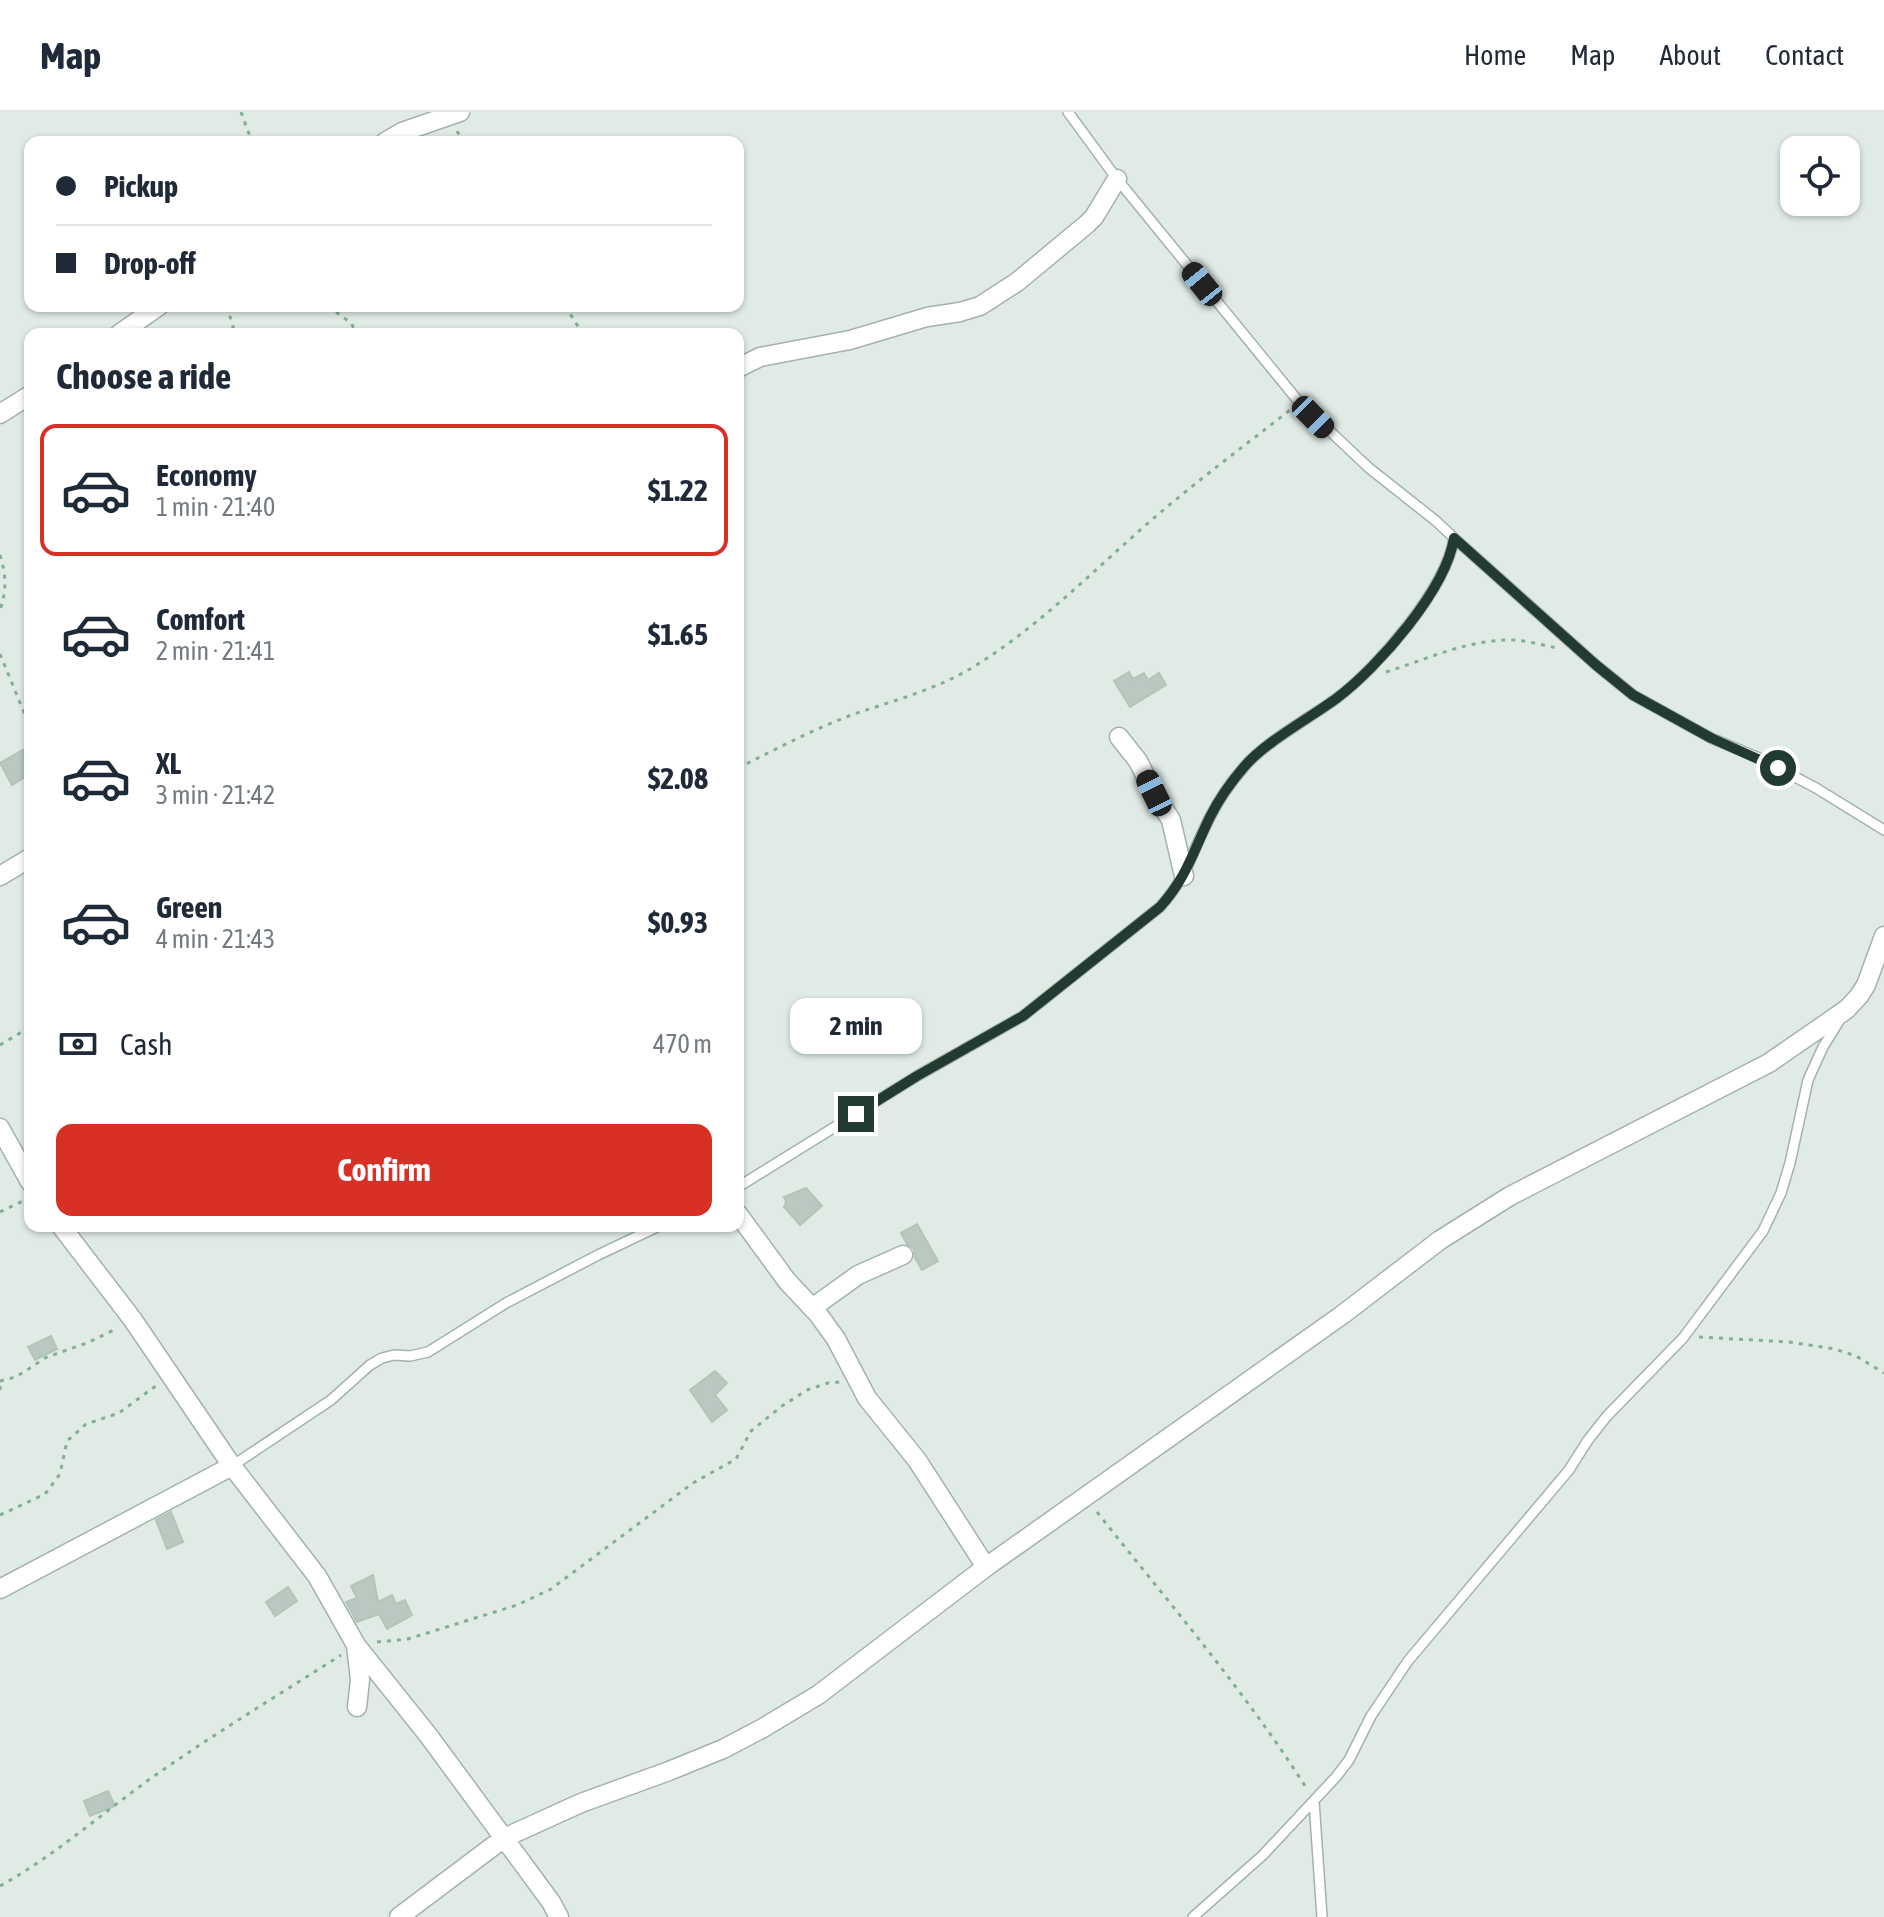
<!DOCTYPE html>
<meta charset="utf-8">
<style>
:root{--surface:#fff;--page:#f6f6f7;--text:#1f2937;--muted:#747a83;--line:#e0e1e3;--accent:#d93025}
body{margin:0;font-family:"Asap Condensed",sans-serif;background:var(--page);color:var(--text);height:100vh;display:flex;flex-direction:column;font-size:30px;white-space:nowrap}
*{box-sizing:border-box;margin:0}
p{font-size:26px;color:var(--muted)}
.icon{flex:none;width:44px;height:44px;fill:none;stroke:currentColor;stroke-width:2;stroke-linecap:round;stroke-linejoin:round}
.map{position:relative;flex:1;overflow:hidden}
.details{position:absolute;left:24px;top:216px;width:720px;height:904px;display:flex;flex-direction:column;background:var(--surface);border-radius:16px;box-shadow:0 2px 6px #0004}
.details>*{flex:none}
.banner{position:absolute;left:24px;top:24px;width:720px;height:176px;border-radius:16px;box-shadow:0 2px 6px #0004;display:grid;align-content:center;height:176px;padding:0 32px;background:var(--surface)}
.tools{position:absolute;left:1780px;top:24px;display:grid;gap:16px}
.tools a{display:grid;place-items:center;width:80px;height:80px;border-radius:16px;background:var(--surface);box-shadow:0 2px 6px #0004;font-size:40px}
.end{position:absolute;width:36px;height:36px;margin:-18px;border:10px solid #223a30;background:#fff;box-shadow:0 0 0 4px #fff}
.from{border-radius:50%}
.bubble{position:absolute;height:56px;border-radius:16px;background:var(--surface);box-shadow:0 2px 6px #0004;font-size:26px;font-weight:700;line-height:56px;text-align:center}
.car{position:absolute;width:24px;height:48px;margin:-24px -12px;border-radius:10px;box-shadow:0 0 6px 2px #0007;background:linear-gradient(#222 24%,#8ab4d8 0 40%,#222 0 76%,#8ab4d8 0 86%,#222 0)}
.banner b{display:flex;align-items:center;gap:28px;height:76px;font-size:30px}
.banner b+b{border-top:2px solid var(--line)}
.banner i{width:20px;height:20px;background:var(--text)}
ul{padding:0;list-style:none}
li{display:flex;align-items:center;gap:24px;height:132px;margin:0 16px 12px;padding:0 16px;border:4px solid transparent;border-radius:16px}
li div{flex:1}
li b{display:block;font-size:30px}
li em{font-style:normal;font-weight:700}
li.selected{border-color:var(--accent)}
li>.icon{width:72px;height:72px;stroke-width:1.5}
h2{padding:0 32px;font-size:36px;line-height:96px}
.pay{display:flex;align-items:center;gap:20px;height:88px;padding:0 32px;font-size:30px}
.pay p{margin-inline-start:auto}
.button{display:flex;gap:16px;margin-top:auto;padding:16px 32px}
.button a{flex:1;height:92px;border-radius:16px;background:var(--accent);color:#fff;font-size:32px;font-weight:700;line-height:92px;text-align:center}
header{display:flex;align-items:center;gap:48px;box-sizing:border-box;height:112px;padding:0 40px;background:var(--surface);border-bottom:2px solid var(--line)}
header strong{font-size:38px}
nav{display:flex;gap:44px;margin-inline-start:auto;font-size:28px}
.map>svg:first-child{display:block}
.building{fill:#b9c8c0;stroke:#b3c4bb;stroke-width:2}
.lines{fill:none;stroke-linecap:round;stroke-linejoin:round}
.lane-casing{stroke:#a4b2ab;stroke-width:12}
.street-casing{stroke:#a4b2ab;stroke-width:21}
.path{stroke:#83ad9a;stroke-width:3;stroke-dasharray:4 6;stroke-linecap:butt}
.lane{stroke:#fff;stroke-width:9}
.street{stroke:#fff;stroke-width:18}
.route{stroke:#223a30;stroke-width:10}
</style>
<header>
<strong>Map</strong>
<nav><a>Home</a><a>Map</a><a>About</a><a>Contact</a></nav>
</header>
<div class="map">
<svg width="1884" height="1805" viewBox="0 0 1884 1805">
<rect width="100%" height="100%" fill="#e1ebe5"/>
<!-- building -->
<path class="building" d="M1129 560 1133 567 1144 561 1148 568 1159 561 1166 573 1130 595 1114 569Z
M30 634V662L12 673 0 651Z
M806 1076 822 1094 800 1113 784 1095 786 1090 784 1085Z
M917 1112 938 1149 922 1158 915 1146 914 1137 907 1132 901 1121Z
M51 1224 57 1237 35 1248 28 1235Z
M715 1259 727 1271 715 1283 727 1298 712 1310 690 1278Z
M171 1400 183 1430 167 1437 156 1408Z
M373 1463 378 1490 392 1483 396 1492 405 1488 412 1503 387 1517 379 1502 357 1510 346 1490 357 1486 351 1474Z
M288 1475 297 1489 275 1504 266 1490Z
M108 1679 115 1694 90 1704 84 1689Z"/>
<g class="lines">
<defs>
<path id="lane" d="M1454 426 1596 553 1633 583 1711 626 1759 646 1816 676 1884 718
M738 1075 917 964 1023 904 1160 795C1187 765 1192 740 1210 705 1219 687 1231 670 1244 655 1265 630 1310 606 1337 586 1378 555 1446 477 1454 426L1436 409 1369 356 1299 290 1117 67 1068 0
M232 1354 331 1288 370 1253 382 1246 394 1243 410 1244 428 1240 506 1191 598 1143 659 1114
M1314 1689 1322 1805
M1193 1805 1263 1743 1336 1665 1349 1648 1371 1604 1408 1549 1569 1358 1588 1328 1607 1304 1683 1226 1763 1119 1781 1081 1790 1051 1808 968 1823 935 1839 909"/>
<path id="street" d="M385 30 402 20 460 0
M119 222 159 194
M738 256 760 245 850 228 927 205 960 200 980 194 1017 170 1087 112 1094 105 1117 67
M0 302 30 283
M1119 625 1138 649 1154 681 1171 708 1184 764
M0 764 30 746
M0 1016 30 1070
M738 1102 787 1169 818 1202 836 1227 867 1286 917 1348 986 1455
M61 1114 133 1208 232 1354 317 1464 356 1533 428 1623 551 1790 559 1805
M812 1196 858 1163 903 1143
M0 1477 232 1354
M356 1533 360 1568 357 1595
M399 1805 504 1726 581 1691 669 1659 723 1637 763 1616 818 1583 986 1455 1342 1203 1440 1128 1510 1084 1769 951 1847 897 1859 884 1866 873 1884 824"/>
</defs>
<!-- lane casing -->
<use href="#lane" class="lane-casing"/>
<!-- street casing -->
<use href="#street" class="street-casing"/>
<!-- path -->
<path class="path" d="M241 0 252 30
M457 19 463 30
M227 194 235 222
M328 194 351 211 357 222
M565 194 583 222
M0 443C6 462 7 478 0 498
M0 542 30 615
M1386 560C1428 547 1468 527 1514 528 1528 529 1543 533 1557 536
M738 656C776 637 814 617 854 602 896 588 941 576 978 552 1037 515 1086 466 1138 420 1186 377 1239 338 1290 298
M0 933 30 915
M0 1100 27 1087
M1699 1225 1789 1230 1835 1237 1856 1244 1884 1261
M0 1269 16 1265 47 1245 87 1231 116 1217
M0 1274V1279
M1097 1400C1169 1491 1245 1579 1307 1677
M0 1403 45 1382 60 1362 67 1329 86 1312 119 1301 157 1273
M377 1530 408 1527 517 1493 551 1477 693 1371 736 1347 751 1319 782 1294 807 1278 828 1271 840 1270
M0 1774C54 1744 100 1703 150 1667 212 1623 277 1584 341 1543"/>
<!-- lane -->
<use href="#lane" class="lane"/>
<!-- street -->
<use href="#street" class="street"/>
</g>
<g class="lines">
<!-- route -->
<path class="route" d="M856 1002 917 964 1023 904 1160 795C1187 765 1193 740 1210 705 1219 687 1231 670 1244 655 1265 630 1310 606 1337 586 1378 555 1446 478 1454 426L1596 553 1633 583 1711 626 1778 656"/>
</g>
</svg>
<div class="tools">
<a><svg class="icon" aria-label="locate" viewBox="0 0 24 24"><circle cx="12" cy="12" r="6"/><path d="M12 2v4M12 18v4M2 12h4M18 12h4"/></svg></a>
</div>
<i class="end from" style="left:1778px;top:656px"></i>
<i class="end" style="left:856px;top:1002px"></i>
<div class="bubble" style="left:790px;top:886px;width:132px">2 min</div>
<i class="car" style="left:1202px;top:172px;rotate:321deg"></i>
<i class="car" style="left:1313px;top:305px;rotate:135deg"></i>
<i class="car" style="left:1154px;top:681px;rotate:334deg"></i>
<div class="banner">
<b><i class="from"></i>Pickup</b>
<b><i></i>Drop-off</b>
</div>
<section class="details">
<h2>Choose a ride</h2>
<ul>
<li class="selected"><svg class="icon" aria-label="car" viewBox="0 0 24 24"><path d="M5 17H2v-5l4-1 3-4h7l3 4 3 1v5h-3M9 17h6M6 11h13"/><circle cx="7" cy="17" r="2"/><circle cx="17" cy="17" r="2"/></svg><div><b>Economy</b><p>1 min · 21:40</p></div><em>$1.22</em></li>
<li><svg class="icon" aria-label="car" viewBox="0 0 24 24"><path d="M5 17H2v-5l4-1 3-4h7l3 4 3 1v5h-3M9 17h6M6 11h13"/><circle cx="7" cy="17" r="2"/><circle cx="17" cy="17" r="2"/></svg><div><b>Comfort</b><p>2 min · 21:41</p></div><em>$1.65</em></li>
<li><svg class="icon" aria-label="car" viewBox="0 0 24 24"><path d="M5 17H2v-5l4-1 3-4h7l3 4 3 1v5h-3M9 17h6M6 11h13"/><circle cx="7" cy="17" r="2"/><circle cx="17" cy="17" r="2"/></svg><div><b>XL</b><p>3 min · 21:42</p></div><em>$2.08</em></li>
<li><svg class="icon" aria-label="car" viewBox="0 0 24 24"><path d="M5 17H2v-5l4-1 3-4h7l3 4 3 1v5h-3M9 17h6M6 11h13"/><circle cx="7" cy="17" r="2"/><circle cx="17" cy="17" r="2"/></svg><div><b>Green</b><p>4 min · 21:43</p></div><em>$0.93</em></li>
</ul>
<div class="pay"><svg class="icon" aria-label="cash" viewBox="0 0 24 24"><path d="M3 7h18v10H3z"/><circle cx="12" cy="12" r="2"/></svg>Cash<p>470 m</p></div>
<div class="button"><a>Confirm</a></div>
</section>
</div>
